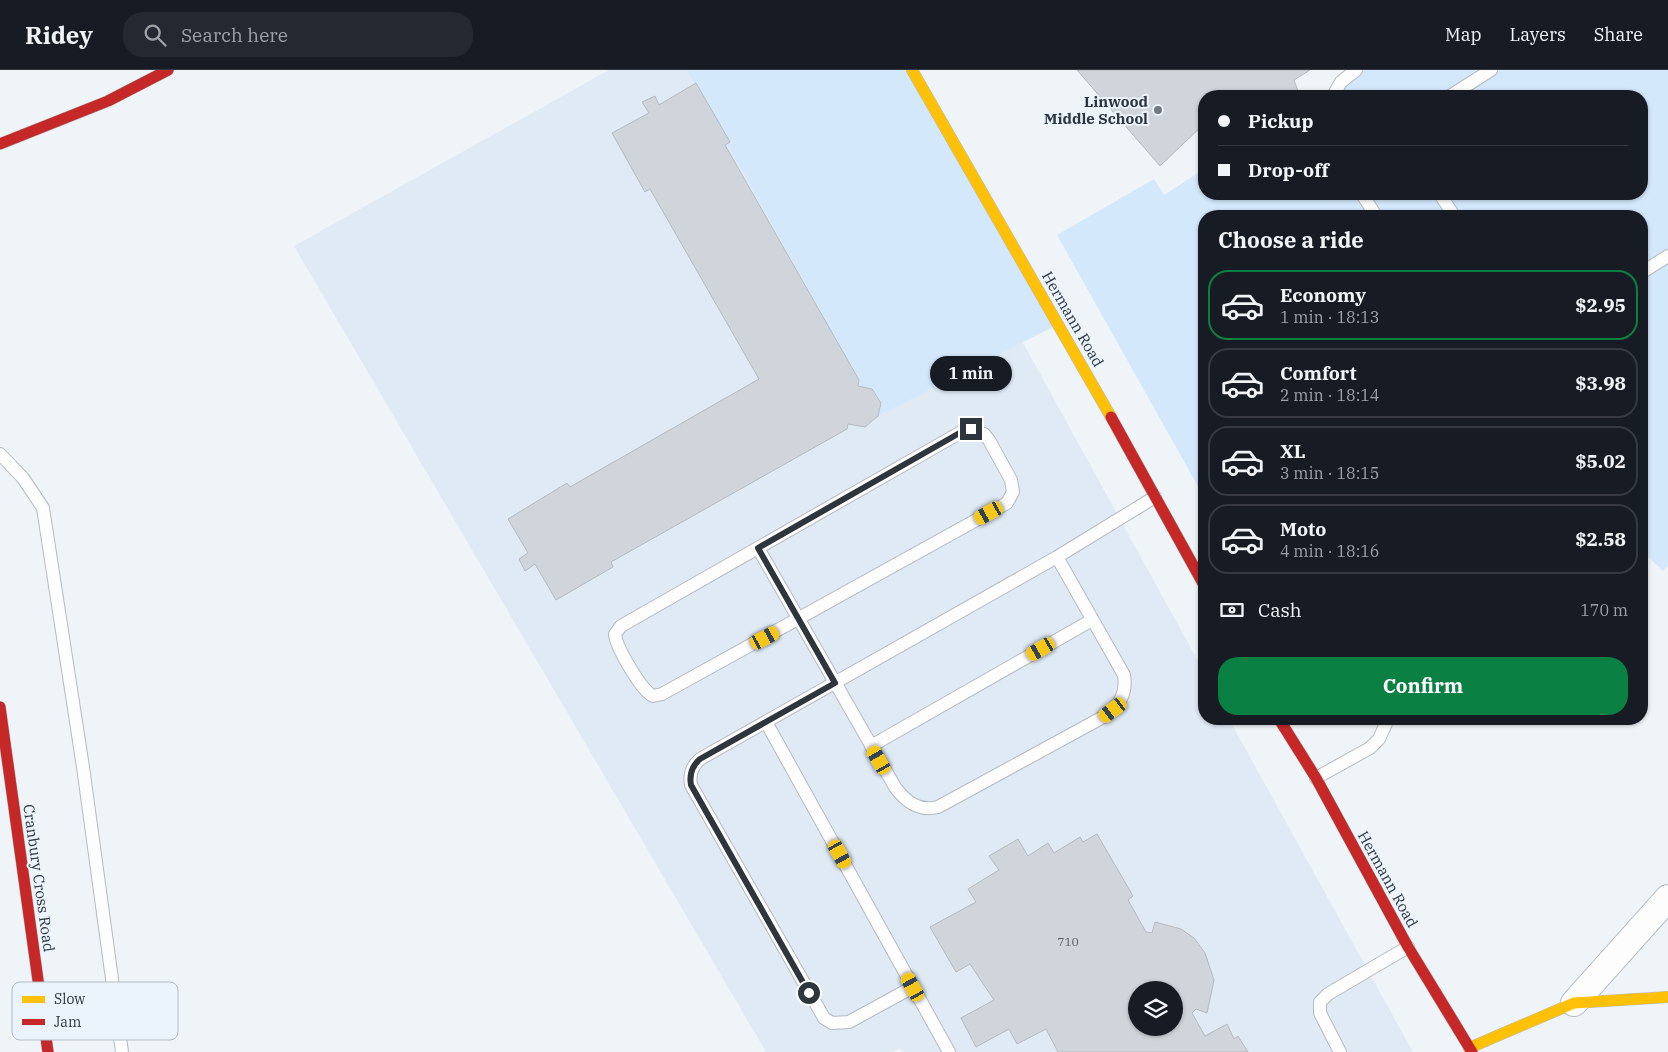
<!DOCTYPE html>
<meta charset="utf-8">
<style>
:root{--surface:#171b24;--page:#242831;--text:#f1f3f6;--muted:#9ea1a6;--line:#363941;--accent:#0b8043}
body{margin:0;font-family:"IBM Plex Serif",serif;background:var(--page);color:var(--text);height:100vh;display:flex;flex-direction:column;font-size:19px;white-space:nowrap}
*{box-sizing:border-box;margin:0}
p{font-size:16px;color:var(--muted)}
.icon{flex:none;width:28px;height:28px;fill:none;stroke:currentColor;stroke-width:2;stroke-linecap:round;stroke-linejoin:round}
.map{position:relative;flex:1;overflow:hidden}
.panel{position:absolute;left:1198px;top:140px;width:450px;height:515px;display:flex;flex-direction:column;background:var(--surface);border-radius:20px;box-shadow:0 1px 4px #0004}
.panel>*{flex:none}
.guide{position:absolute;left:1198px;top:20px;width:450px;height:110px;border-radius:20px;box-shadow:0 1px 4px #0004;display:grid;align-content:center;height:110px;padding:0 20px;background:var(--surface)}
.tools{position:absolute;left:1128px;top:911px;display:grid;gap:10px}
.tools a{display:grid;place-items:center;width:55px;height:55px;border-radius:50%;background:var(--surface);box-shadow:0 1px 4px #0004;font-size:25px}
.end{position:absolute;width:22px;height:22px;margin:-11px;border:6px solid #2d353d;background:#fff;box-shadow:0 0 0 2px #fff}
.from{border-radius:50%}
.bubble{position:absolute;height:35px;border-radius:18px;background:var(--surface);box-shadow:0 1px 4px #0004;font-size:16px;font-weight:800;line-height:35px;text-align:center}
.car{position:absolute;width:15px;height:30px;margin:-15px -8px;border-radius:6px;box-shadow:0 0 4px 1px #0007;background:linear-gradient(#f5c518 24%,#345 0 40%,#f5c518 0 76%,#345 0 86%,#f5c518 0)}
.guide b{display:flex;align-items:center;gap:18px;height:48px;font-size:19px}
.guide b+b{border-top:1px solid var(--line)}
.guide i{width:12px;height:12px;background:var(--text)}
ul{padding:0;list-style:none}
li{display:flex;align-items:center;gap:15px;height:70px;margin:0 10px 8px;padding:0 10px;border:2px solid var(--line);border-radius:20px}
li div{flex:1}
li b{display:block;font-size:19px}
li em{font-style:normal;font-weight:800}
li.active{border-color:var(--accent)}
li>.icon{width:45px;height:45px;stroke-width:1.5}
h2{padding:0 20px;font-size:22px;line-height:60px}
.pay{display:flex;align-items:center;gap:12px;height:55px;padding:0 20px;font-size:19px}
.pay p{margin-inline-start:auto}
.button{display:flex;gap:10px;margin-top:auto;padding:10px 20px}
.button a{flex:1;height:58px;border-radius:20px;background:var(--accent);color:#fff;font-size:20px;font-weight:800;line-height:58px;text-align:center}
header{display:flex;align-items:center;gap:30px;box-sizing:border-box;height:70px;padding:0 25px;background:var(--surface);border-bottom:1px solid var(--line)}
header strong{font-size:24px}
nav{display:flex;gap:28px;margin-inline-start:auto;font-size:18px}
.search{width:350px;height:45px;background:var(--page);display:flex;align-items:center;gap:12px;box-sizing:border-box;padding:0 18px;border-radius:20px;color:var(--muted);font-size:19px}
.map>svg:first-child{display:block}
.built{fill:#dfeaf5;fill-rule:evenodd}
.green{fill:#d4e8fc}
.building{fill:#cfd5da;stroke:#b4babf;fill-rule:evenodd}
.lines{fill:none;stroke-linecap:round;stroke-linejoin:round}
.lane-casing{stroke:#b4babf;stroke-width:14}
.street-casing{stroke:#b4babf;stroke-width:28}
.slow-casing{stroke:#b4babf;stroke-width:12}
.jam-casing{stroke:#b4babf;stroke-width:12}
.lane{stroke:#fdfdfe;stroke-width:12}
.street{stroke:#fdfdfe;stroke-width:26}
.slow{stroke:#ffc107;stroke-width:11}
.jam{stroke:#c62828;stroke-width:11}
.route{stroke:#2d353d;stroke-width:6}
.poi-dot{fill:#71787e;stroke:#ebf4fc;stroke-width:2}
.labels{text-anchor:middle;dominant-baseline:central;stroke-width:4;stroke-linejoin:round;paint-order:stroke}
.number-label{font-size:12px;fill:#565d64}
.poi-label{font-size:15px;font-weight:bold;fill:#2d353d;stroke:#ebf4fc;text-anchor:end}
.street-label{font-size:15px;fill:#2d353d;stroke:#ebf4fc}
.key{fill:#ebf4fc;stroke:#b2bbc3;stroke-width:1}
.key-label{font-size:14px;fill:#2d353d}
</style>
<header>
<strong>Ridey</strong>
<div class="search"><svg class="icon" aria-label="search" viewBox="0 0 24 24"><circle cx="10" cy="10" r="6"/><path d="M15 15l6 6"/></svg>Search here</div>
<nav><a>Map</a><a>Layers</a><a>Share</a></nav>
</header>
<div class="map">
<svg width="1668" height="982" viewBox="0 0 1668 982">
<rect width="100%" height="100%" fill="#eff4f8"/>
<!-- built -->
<path class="built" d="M609 0H873L1204 602V649H1229L1413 982H903L900 978 893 982H766L294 176ZM1136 920H1174V958H1136Z"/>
<!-- green -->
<path class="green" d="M687 0H912L1059 254 878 346Z
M1361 0H1668V496L1663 501 1641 480V146H1204V427L1057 165 1154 109 1164 125 1204 99V124H1641V26H1319Z"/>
<!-- building -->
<path class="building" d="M1077 0H1310L1294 10 1298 21 1290 26H1204V54L1160 96Z
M696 13 730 72 725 75 859 310 858 316 872 319 881 333 878 346 865 357 848 354 847 359 611 492 613 497 556 530 535 494 525 501 519 489 528 483 508 449 567 413 570 417 759 309 650 119 645 122 612 63 649 43 642 32 655 26 659 35Z
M1097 764 1133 826 1128 830 1146 862 1152 863 1155 852 1181 859 1194 868 1205 883 1214 910 1207 943 1196 939 1192 943 1205 966 1227 954 1234 969 1238 966 1248 982H1058L1046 959 1017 974 1009 959 976 977 961 948 994 930 970 894 956 902 930 857 976 832 968 819 999 800 989 786 1018 769 1028 786 1048 773 1054 783 1080 767 1083 772ZM1136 920H1174V958H1136Z"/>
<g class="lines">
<defs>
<path id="lane" d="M1333 26 1341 12 1356 0
M1450 26 1491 0
M1362 124 1376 146
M1440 124 1454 146
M1641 203 1668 186
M971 359 984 364 989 370 1011 410 1013 422 1007 433 662 624 653 626C641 620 616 577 615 564L621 556 963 361Z
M0 384 23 408 43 438 83 697 122 982
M758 478 895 717C906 732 919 742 938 737L1105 646C1120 635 1127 623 1124 605L1057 487
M766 652 913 917
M871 676 1092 550
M1316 708 1370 678 1379 669 1388 649
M949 982 913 917 849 952 832 953 824 948 691 715C689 704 692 696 700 689L1057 487 1155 427
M1340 982 1320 943V932L1328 924 1408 877"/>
<path id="street" d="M1574 933 1668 828"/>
<path id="slow" d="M912 0 1111 347
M1469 978 1574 933 1668 927"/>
<path id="jam" d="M0 74 108 31 168 0
M1111 347 1204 515
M0 637 48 982
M1279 649 1316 708 1408 877 1472 982"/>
</defs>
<!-- lane casing -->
<use href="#lane" class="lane-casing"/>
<!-- street casing -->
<use href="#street" class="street-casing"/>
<!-- slow casing -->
<use href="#slow" class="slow-casing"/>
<!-- jam casing -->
<use href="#jam" class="jam-casing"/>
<!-- lane -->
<use href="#lane" class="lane"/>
<!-- street -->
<use href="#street" class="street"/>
<!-- slow -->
<use href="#slow" class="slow"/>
<!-- jam -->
<use href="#jam" class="jam"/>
</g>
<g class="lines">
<!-- route -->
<path class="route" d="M809 923 691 715C689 704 692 696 700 689L835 613 758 478 963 361 971 359"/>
</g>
<!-- markers -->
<circle class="poi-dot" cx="1158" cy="40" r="5"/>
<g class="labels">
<!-- number labels -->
<g class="number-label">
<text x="1068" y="871">710</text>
</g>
<!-- poi labels -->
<g class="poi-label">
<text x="1148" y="31">Linwood<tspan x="1148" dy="17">Middle School</tspan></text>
</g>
<!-- street labels -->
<g class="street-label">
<text transform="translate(1073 249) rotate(60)">Hermann Road</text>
<text transform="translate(39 808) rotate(82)">Cranbury Cross Road</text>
<text transform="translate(1388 809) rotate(61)">Hermann Road</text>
</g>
</g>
<!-- legend -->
<rect x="12" y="912" width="166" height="58" rx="8" class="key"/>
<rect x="22" y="926" width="23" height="7" fill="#ffc107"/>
<rect x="22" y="949" width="23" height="6" fill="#c62828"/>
<g class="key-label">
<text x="54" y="934">Slow</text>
<text x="54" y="957">Jam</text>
</g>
</svg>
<div class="tools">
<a><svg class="icon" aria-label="layers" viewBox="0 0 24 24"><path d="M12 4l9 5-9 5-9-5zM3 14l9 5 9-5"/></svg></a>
</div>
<i class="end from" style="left:809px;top:923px"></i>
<i class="end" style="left:971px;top:359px"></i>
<div class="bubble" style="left:930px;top:286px;width:82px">1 min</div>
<i class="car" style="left:989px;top:443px;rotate:241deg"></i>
<i class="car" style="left:765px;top:568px;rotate:62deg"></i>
<i class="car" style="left:1041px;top:579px;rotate:240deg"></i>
<i class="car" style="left:1113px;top:640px;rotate:233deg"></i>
<i class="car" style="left:879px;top:690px;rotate:330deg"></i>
<i class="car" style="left:840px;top:784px;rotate:151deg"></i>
<i class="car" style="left:913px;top:917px;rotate:331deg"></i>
<div class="guide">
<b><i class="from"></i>Pickup</b>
<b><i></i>Drop-off</b>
</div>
<section class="panel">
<h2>Choose a ride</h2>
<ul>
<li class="active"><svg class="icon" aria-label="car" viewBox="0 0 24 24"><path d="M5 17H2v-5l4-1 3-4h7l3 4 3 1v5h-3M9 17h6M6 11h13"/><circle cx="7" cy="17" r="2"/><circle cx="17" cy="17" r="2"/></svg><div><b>Economy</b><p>1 min · 18:13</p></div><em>$2.95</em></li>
<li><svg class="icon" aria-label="car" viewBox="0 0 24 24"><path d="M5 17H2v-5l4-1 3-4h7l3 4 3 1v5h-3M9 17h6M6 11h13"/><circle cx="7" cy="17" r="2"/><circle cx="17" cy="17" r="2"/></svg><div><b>Comfort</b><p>2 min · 18:14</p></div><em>$3.98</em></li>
<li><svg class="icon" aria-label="car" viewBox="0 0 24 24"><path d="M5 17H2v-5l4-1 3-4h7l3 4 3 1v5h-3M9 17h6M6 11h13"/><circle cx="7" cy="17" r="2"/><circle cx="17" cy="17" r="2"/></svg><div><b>XL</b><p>3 min · 18:15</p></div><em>$5.02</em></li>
<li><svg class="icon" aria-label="car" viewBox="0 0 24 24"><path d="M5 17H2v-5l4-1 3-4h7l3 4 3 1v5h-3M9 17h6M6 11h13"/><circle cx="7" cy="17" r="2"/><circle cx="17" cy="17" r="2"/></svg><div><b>Moto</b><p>4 min · 18:16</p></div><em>$2.58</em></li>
</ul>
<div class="pay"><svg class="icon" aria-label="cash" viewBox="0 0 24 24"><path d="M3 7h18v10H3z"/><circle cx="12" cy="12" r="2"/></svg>Cash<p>170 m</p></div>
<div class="button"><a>Confirm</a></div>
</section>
</div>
